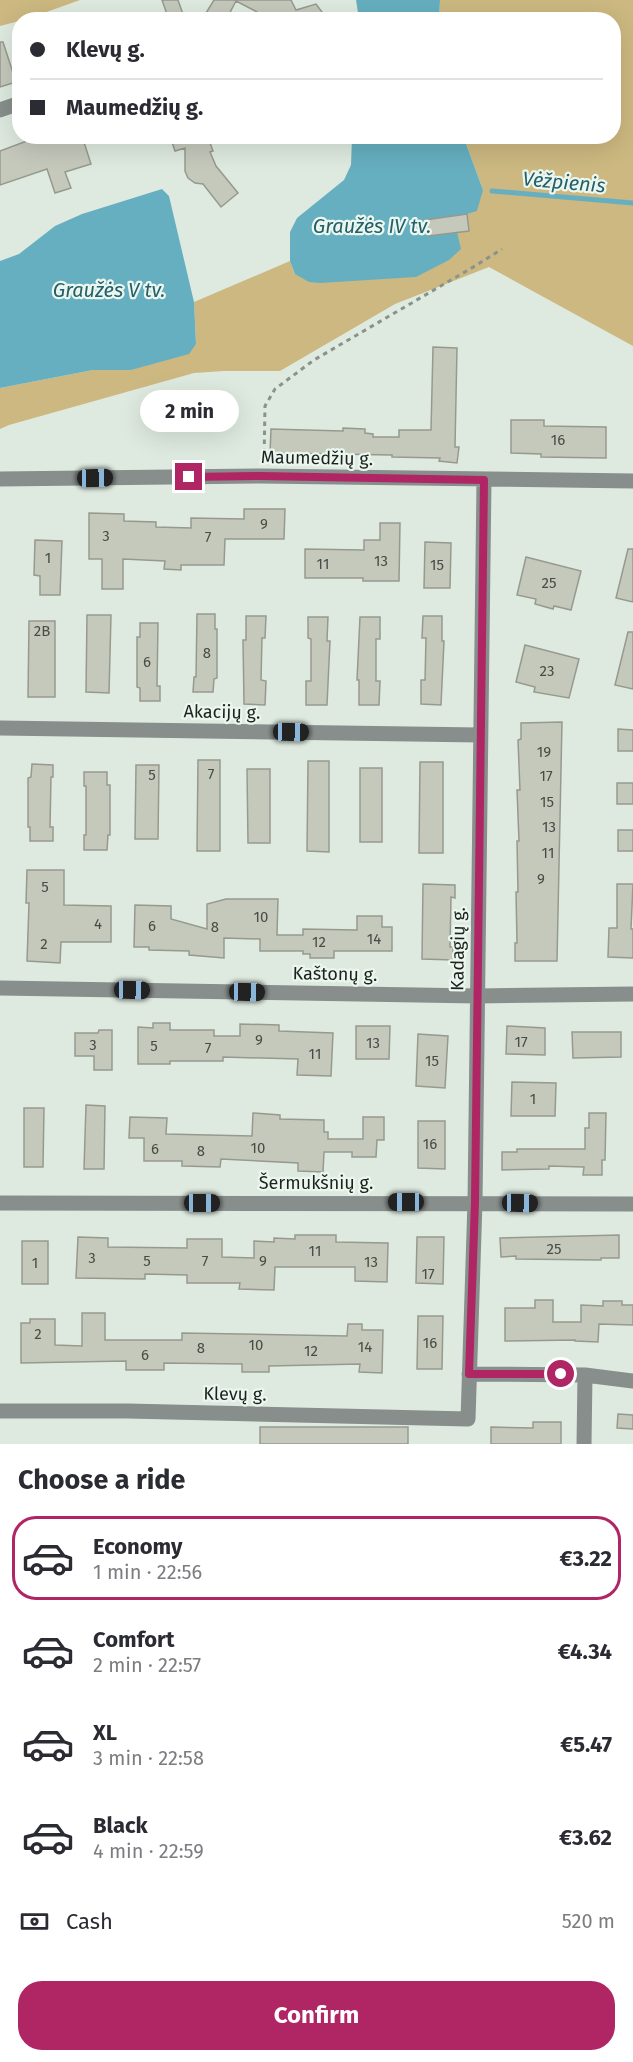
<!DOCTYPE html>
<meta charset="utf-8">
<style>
:root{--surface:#fff;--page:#f7f7f7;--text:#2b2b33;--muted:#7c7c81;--line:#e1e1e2;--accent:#b02564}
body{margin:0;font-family:"Fira Sans",sans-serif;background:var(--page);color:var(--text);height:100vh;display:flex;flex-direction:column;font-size:22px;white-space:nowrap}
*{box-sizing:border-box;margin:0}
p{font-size:20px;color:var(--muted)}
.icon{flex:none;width:33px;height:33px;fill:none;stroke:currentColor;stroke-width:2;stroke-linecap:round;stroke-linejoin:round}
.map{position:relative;height:1444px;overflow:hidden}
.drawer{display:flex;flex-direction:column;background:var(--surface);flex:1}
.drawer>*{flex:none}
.banner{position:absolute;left:12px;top:12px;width:609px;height:132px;border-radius:24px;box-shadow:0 6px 24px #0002;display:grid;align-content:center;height:132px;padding:0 18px;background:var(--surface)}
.end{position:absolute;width:27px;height:27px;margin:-14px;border:8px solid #b02564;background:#fff;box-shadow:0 0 0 3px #fff}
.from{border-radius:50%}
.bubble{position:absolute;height:42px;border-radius:21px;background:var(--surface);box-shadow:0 6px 24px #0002;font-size:20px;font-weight:700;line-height:42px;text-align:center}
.car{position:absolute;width:18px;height:36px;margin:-18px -9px;border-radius:8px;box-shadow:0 0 4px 2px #0007;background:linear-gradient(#222 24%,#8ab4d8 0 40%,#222 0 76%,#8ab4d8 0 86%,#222 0)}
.banner b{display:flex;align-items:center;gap:21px;height:57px;font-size:22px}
.banner b+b{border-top:2px solid var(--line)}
.banner i{width:15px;height:15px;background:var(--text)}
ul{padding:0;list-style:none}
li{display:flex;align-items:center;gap:18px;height:84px;margin:0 12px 9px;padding:0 6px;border:3px solid transparent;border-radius:24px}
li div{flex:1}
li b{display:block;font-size:22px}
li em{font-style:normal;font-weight:700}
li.on{border-color:var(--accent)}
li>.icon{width:54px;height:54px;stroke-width:1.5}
h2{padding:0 18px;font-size:27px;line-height:72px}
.pay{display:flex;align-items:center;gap:15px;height:66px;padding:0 18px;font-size:22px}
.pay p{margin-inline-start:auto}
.button{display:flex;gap:12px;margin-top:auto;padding:12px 18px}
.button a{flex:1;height:69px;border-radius:24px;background:var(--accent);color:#fff;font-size:24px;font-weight:700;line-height:69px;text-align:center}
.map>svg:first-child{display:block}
.green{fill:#ccb880}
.water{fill:#66afc0}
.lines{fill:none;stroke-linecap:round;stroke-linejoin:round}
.stream{stroke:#66afc0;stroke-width:5}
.building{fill:#c5c9bc;stroke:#969a8e;stroke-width:1.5}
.path{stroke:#89928b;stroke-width:3;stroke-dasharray:4.5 4.5;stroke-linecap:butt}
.minor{stroke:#878e8c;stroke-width:15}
.route{stroke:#b02564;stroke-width:8}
.labels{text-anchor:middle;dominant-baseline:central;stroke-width:4.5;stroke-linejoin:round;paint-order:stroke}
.number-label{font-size:15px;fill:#484c46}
.street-label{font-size:18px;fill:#1e221f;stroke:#ebf7ee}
.water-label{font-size:20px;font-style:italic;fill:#24606c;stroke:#ebf7ee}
</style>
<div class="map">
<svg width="633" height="1444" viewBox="0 0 633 1444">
<rect width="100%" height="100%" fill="#deeae0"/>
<!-- green -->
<path class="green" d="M0 0H80L27 19 0 26Z
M440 0H633V346L489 267 395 304 280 371H224L194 373 9 425 0 429V388L93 370H131L196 344 194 302 290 261 295 274 428 236 425 220 483 190 465 141 460 137 614 136V20L439 19Z"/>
<!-- water -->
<path class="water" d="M356 0H440L439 19H359Z
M460 136 465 141 483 190 477 211 467 214 425 221 428 236 457 232 461 249 449 260 416 277 320 283 309 282 295 274 290 261V232L297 218 344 180 351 165 352 137Z
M162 189 169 196 194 302 196 344 189 354 131 370H93L0 388V261L19 254 55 226 82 214Z"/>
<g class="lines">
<!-- stream -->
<path class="stream" d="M492 191 633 203"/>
</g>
<!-- building -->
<path class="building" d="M162 0H178L185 20H169Z
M214 0H291L296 10 316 4 328 20H261L259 13 236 1 226 20H218L206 13Z
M0 42H3L16 82 0 87Z
M40 136H82L91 164 65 172 71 188 55 193 47 169 0 185V151Z
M170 136H211L212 139 209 140 213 151 210 152 216 166 238 193 221 207 203 184 195 183 188 178 185 171V148L175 151Z
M467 214 469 231 428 236 425 220Z
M433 347 457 348 455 447H459L457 463 439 461 440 458 392 457V455L270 453 271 429 343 431V428L365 429V433L373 434V437H399V430H431Z
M511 420H544V426L606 427V458L541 457V454L511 453Z
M244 509H285L284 539H225L224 565H181V570L164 569 165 561 123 559V589H102V559H89V513L124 514V521L156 522V527L191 528V518L244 519Z
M380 523H400L399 581H363V578H305V549L364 550V540H380Z
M35 540 62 541 60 595H40V576L34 575Z
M425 542 451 543 450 588H424Z
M628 549H633V602L616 598Z
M526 557 581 571 571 610 554 606 553 609 535 604 536 599 517 595Z
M197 614H215V629H217V678L214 679 213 692H193L194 677H196Z
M87 615H111L109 693 86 692Z
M246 616H266L265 638H262L261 680 266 681 265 705 244 704 243 640H246Z
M423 616H442V641H444L441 705 421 704V680H425L426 638H422Z
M308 617H328L327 641H330L327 705H306V681H311V639L308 638Z
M360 617H380V639H376V681H380L379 705H359V680H357Z
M29 621H55V697H28Z
M140 623H158L157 686H160V701H140V688L137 687V637H140Z
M628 632H633V689L615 685Z
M525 645 579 659 569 698 534 692 535 687 516 682Z
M562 722 557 961H515V943H517L516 892H518L517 841H519L517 790H520L518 740 521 739V723Z
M618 729 633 730V751H618Z
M198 760H220V851H197Z
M308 761H329V852L307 851Z
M420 762H443V853H419Z
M32 764 53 765V777H51L50 827H53V841H30V827H28V778L31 777Z
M136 765H159L158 839H135Z
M360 768H382V842H360Z
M247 769H270V843H248Z
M84 772H107V785H110V835H108L107 850H84V835H86V786H84Z
M617 783H633V804H617Z
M618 830H633V851H618Z
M27 870H64V905L111 906V942H61L60 963 27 961 29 903H26Z
M423 884 455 885V898L451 897 450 947H453V960L422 959Z
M617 884H633L631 929H633V958L608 957 609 928H617Z
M226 899H278L277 935H303V929L357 930V916H382V927H392V951H334V958H310V954H303V951H260V939L224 938V958L189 955V951L149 950V947H134L135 905 171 906V919L207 929V904Z
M153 1023H170V1030H214V1036H240V1024L279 1025V1031L333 1033 331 1076 297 1075 298 1059 223 1057V1061H170V1064H138V1027L153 1028Z
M356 1026H390L389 1059H356Z
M507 1026 545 1028V1055L506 1054Z
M99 1030H112V1070H94V1056H75V1033H98Z
M572 1032H621V1057L573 1058Z
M418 1034 448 1036 445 1088 416 1086Z
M512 1082 556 1083 555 1116H511Z
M86 1105 105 1106 104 1169H84Z
M24 1108H44L43 1167H24Z
M253 1113 280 1115V1119L324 1120V1132H328V1139H363V1117H384V1140H377L376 1157H352V1152H324L323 1172 298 1171V1163L221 1159 220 1167 182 1166V1161H144V1138H129L130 1117 167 1118 166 1134 252 1136Z
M589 1113H606L605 1160H602V1175H583L584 1167 549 1166V1169L502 1170V1152H517V1149H585V1128H589Z
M418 1121H445V1169L418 1168Z
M295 1235H336V1242L388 1243 387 1282 355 1281V1267H275L274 1290 239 1289 240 1283H187V1275L145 1274V1279L76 1278 78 1237 108 1238V1247L187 1248V1239H222V1257L254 1258V1241L274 1242V1238L295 1239Z
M619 1235V1258H601V1260L516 1259V1256L501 1257 500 1238Z
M417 1237H444L443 1284 416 1283Z
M22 1241H48V1284H22Z
M535 1300H553V1322H581V1305L603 1306V1301H622V1305H633V1325L599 1324 598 1342 575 1341V1340L505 1341V1308H535Z
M82 1313H105V1340H182V1333L347 1336 348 1324H362V1330H383L382 1373 359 1372 360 1364 269 1366V1372H242V1364L164 1363V1370H126V1361L21 1363V1323H30V1319H55V1345L82 1346Z
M418 1316H443L442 1369H417Z
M618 1414 633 1415V1429L617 1428Z
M533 1422H561V1444H491V1427L533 1428Z
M260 1427H408V1444H260Z"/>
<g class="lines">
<!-- path -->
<path class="path" d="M264 462 265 406 275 389 314 360 475 266 502 249"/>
<!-- minor -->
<path class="minor" d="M0 110 20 103
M0 479 260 476 633 481
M0 728 480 735
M0 988 477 996 633 994
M0 1203 633 1204
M469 1374 585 1375 633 1381
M0 1411H128L468 1419 475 1202 484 480
M584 1444 585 1375"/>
</g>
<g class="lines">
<!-- route -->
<path class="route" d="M189 477 260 476 484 480 475 1202 469 1374H561"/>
</g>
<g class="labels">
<!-- number labels -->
<g class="number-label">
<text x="558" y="440">16</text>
<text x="264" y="524">9</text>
<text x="106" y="536">3</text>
<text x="208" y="537">7</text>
<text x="48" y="558">1</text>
<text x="381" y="561">13</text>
<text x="323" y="564">11</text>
<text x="437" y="565">15</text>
<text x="549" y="583">25</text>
<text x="42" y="631">2B</text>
<text x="207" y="653">8</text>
<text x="147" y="662">6</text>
<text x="547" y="671">23</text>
<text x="544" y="752">19</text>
<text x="211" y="774">7</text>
<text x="152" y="775">5</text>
<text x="546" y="776">17</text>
<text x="547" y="802">15</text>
<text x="549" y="827">13</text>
<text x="548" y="853">11</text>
<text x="541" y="879">9</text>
<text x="45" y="887">5</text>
<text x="261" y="917">10</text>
<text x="98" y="924">4</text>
<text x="152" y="926">6</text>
<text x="215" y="927">8</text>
<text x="374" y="939">14</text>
<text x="319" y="942">12</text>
<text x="44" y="944">2</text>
<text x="259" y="1040">9</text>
<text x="521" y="1042">17</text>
<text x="373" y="1043">13</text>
<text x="93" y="1045">3</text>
<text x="154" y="1046">5</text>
<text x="208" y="1048">7</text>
<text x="315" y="1054">11</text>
<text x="432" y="1061">15</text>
<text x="533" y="1099">1</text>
<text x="430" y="1144">16</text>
<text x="258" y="1148">10</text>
<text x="155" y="1149">6</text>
<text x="201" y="1151">8</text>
<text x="554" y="1249">25</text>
<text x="315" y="1251">11</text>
<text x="92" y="1258">3</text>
<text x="147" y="1261">5</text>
<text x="205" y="1261">7</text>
<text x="263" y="1261">9</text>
<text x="371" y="1262">13</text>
<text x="35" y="1263">1</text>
<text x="428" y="1274">17</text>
<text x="38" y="1334">2</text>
<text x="430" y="1343">16</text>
<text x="256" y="1345">10</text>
<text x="365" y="1347">14</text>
<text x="201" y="1348">8</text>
<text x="311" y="1351">12</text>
<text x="145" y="1355">6</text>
</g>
<!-- street labels -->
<g class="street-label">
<text transform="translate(317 458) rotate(1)">Maumedžių g.</text>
<text transform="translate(222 712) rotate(1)">Akacijų g.</text>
<text transform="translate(458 949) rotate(-89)">Kadagių g.</text>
<text transform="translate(335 974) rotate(1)">Kaštonų g.</text>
<text x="316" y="1183">Šermukšnių g.</text>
<text transform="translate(235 1394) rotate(1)">Klevų g.</text>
</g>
<!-- water labels -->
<g class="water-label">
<text transform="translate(564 182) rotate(5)">Vėžpienis</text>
<text x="372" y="226">Graužės IV tv.</text>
<text x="109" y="290">Graužės V tv.</text>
</g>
</g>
</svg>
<i class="end from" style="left:561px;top:1374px"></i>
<i class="end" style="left:189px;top:477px"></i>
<div class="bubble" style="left:140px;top:390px;width:99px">2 min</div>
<i class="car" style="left:95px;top:478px;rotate:89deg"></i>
<i class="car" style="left:291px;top:732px;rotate:91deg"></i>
<i class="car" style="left:132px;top:990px;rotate:91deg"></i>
<i class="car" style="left:247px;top:992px;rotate:91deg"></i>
<i class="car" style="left:406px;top:1202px;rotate:270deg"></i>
<i class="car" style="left:202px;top:1203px;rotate:90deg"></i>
<i class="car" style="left:520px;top:1203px;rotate:91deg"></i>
<div class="banner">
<b><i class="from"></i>Klevų g.</b>
<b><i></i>Maumedžių g.</b>
</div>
</div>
<section class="drawer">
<h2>Choose a ride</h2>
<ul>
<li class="on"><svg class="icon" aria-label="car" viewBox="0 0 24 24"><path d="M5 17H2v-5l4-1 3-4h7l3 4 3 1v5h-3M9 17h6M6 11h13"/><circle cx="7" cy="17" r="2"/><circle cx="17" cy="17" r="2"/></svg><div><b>Economy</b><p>1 min · 22:56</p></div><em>€3.22</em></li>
<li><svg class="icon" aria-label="car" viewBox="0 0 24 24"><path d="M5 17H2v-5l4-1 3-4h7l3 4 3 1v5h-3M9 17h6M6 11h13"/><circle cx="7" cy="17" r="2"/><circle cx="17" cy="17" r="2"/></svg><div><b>Comfort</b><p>2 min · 22:57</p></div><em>€4.34</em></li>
<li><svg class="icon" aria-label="car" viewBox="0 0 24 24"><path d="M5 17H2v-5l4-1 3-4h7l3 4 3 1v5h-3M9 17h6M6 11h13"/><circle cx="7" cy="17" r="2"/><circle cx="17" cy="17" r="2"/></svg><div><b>XL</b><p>3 min · 22:58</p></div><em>€5.47</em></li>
<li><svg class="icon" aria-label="car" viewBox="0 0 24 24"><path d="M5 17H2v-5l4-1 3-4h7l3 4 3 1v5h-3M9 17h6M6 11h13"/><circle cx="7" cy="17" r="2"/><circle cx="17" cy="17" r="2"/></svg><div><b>Black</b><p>4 min · 22:59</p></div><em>€3.62</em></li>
</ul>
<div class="pay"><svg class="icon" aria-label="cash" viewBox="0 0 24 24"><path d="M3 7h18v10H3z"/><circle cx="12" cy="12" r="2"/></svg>Cash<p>520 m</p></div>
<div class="button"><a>Confirm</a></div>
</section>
